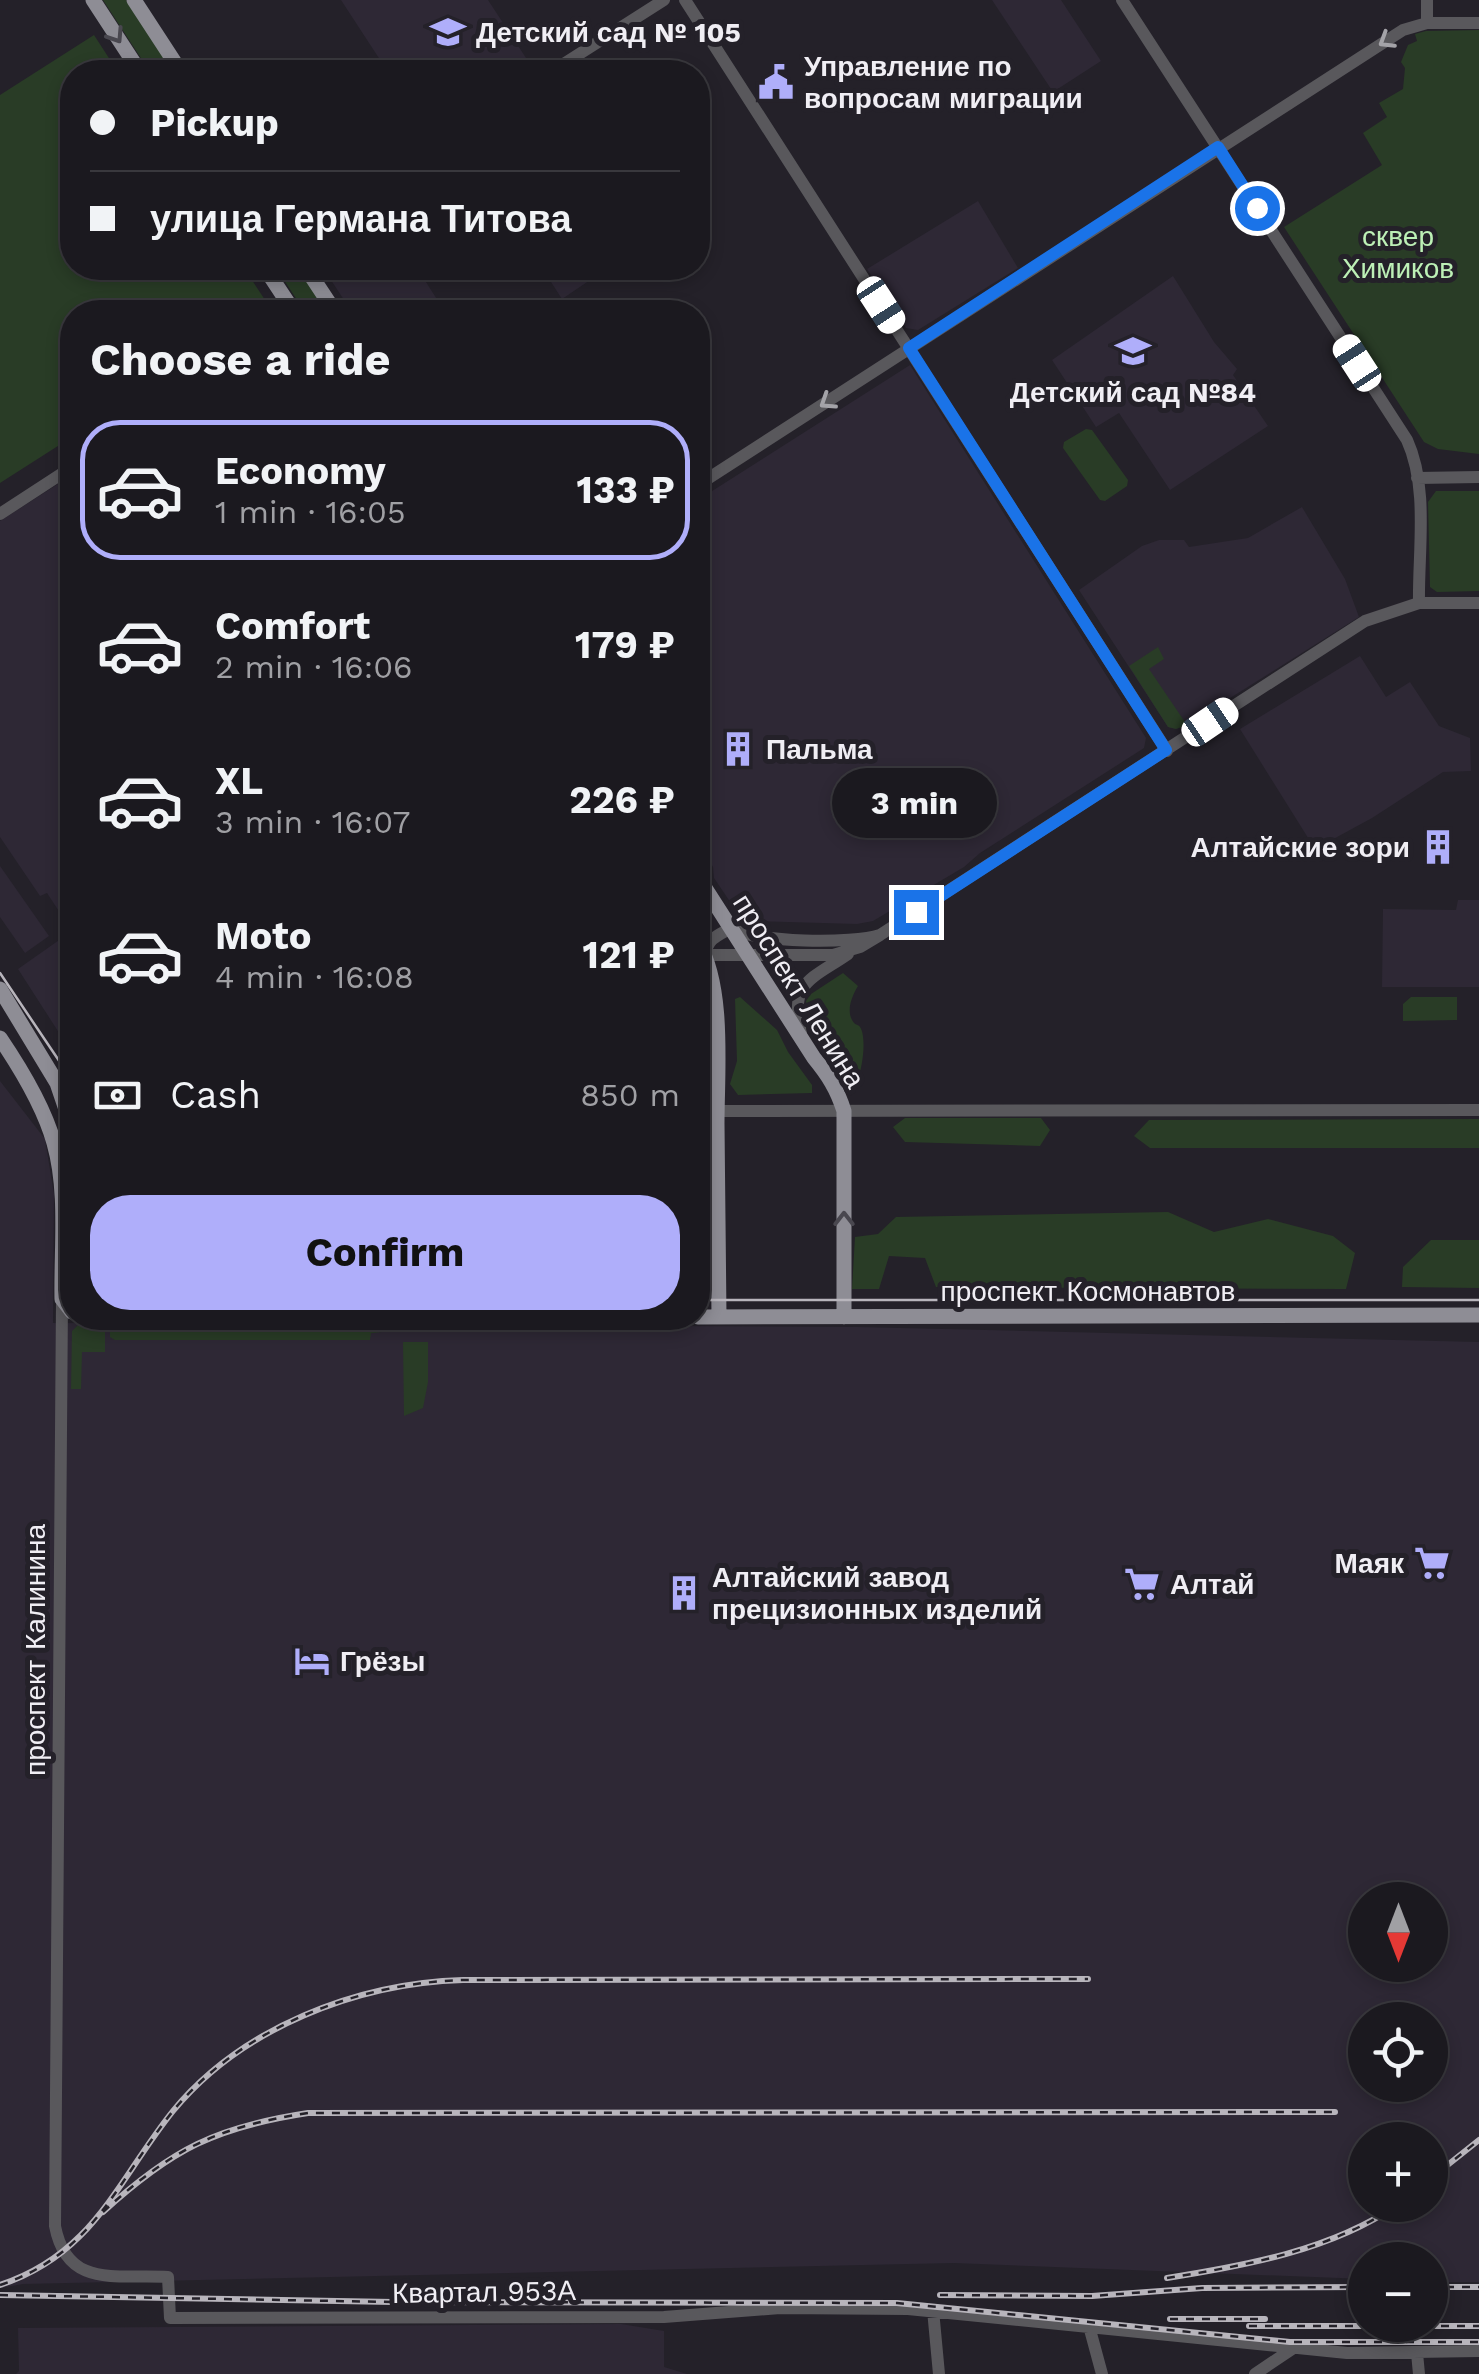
<!DOCTYPE html>
<meta charset="utf-8">
<style>
:root{--surface:#1b191f;--page:#242228;--text:#f1f3f6;--muted:#a0a0a4;--line:#39383d;--accent:#afaefa}
body{margin:0;font-family:"Work Sans",sans-serif;background:var(--page);color:var(--text);height:100vh;display:flex;flex-direction:column;font-size:38px;white-space:nowrap}
*{box-sizing:border-box;margin:0}
p{font-size:32px;color:var(--muted)}
.icon{flex:none;width:55px;height:55px;fill:none;stroke:currentColor;stroke-width:2;stroke-linecap:round;stroke-linejoin:round}
.map{position:relative;flex:1;overflow:hidden}
.side{position:absolute;left:60px;top:300px;width:650px;height:1030px;display:flex;flex-direction:column;background:var(--surface);border-radius:40px;box-shadow:0 5px 15px #0003,0 0 0 2px var(--line)}
.side>*{flex:none}
.top-card{position:absolute;left:60px;top:60px;width:650px;height:220px;border-radius:40px;box-shadow:0 5px 15px #0003,0 0 0 2px var(--line);display:grid;align-content:center;height:220px;padding:0 30px;background:var(--surface)}
.needle{width:65px;rotate:180deg}
.controls{position:absolute;left:1348px;top:1882px;display:grid;gap:20px}
.controls a{display:grid;place-items:center;width:100px;height:100px;border-radius:50%;background:var(--surface);box-shadow:0 5px 15px #0003,0 0 0 2px var(--line);font-size:50px}
.end{position:absolute;width:45px;height:45px;margin:-22px;border:12px solid #1a73e8;background:#fff;box-shadow:0 0 0 5px #fff}
.from{border-radius:50%}
.bubble{position:absolute;height:70px;border-radius:35px;background:var(--surface);box-shadow:0 5px 15px #0003,0 0 0 2px var(--line);font-size:32px;font-weight:700;line-height:70px;text-align:center}
.car{position:absolute;width:30px;height:60px;margin:-30px -15px;border-radius:12px;box-shadow:0 0 8px 2px #0007;background:linear-gradient(#fff 24%,#345 0 40%,#fff 0 76%,#345 0 86%,#fff 0)}
.top-card b{display:flex;align-items:center;gap:35px;height:95px;font-size:38px}
.top-card b+b{border-top:2px solid var(--line)}
.top-card i{width:25px;height:25px;background:var(--text)}
ul{padding:0;list-style:none}
li{display:flex;align-items:center;gap:30px;height:140px;margin:0 20px 15px;padding:0 10px;border:5px solid transparent;border-radius:40px}
li div{flex:1}
li b{display:block;font-size:38px}
li em{font-style:normal;font-weight:700}
li.on{border-color:var(--accent)}
li>.icon{width:90px;height:90px;stroke-width:1.5}
h2{padding:0 30px;font-size:45px;line-height:120px}
.pay{display:flex;align-items:center;gap:25px;height:110px;padding:0 30px;font-size:38px}
.pay p{margin-inline-start:auto}
.cta{display:flex;gap:20px;margin-top:auto;padding:20px 30px}
.cta a{flex:1;height:115px;border-radius:40px;background:var(--accent);color:#111;font-size:40px;font-weight:700;line-height:115px;text-align:center}
.map>svg:first-child{display:block}
.built{fill:#2e2835;fill-rule:evenodd}
.green{fill:#293c26}
.lines{fill:none;stroke-linecap:round;stroke-linejoin:round}
.minor{stroke:#59585c;stroke-width:12}
.major{stroke:#8e8d95;stroke-width:15}
.tram{stroke:#b8b5bc;stroke-width:2.5}
.rail-casing{stroke:#b8b5bc;stroke-width:6}
.rail{stroke:#242129;stroke-width:2.5;stroke-dasharray:8;stroke-linecap:butt}
.oneway{stroke:#49474f}
.oneway2{stroke:#a4a3a8}
.route{stroke:#1a73e8;stroke-width:12}
.labels{text-anchor:middle;dominant-baseline:central;stroke-width:10;stroke-linejoin:round;paint-order:stroke}
.poi-label{font-size:28px;font-weight:bold;fill:#f0eef4;stroke:#242129;text-anchor:start}
.park-label{font-size:28px;fill:#bdf0b6;stroke:#242129}
.street-label{font-size:28px;fill:#f0eef4;stroke:#242129}
</style>
<div class="map">
<svg width="1479" height="2374" viewBox="0 0 1479 2374">
<rect width="100%" height="100%" fill="#242129"/>
<!-- built -->
<path class="built" d="M341 0H488L528 61 511 72H388Z
M992 0H1061L1101 61 1053 92Z
M978 201 1018 268 918 330 906 328 867 269Z
M323 268H417L445 312H352Z
M542 268H596L599 274 562 299Z
M1173 276 1214 342 1237 369 1233 375 1268 426 1170 490 1119 413 1096 427 1052 360Z
M910 365 1146 738 1144 748 980 853 964 867 873 921 857 924 757 921 739 915 714 878 713 867 698 843V500Z
M72 475V1053L18 969 72 931 47 893 40 896 0 837V521Z
M1302 507 1345 579 1359 617 1187 725 1176 729 1168 727 1079 590 1142 546 1159 540H1184L1189 547 1248 538Z
M1360 656 1386 697 1410 682 1439 726 1470 738 1471 771 1443 772 1372 818 1315 849 1240 729Z
M0 866 49 936 25 953 0 917Z
M1458 900H1479V987H1382L1383 909 1456 910Z
M698 964 706 995 712 1084 698 1083Z
M0 1081 45 1139 54 1194 53 1323 858 1327 1479 1342V2282H1430V2260H1365V2279L954 2263 23 2284 0 2288ZM1365 1900H1430V1965H1365ZM1365 2020H1430V2085H1365ZM1365 2140H1430V2205H1365Z
M621 2324 664 2331V2367L687 2374H16L19 2371 18 2328Z"/>
<!-- green -->
<path class="green" d="M103 0H126L173 72H150Z
M1479 30V454L1438 449 1424 442 1284 227 1382 165 1363 133 1387 117 1379 103 1403 89 1405 68 1401 62 1408 45 1417 41 1415 34 1426 31Z
M94 35 118 72H72V268H244L267 303 266 312H72V437L0 483V95Z
M276 268H299L329 312H305Z
M1086 429 1092 430 1128 480 1127 486 1105 501 1100 500 1063 448 1064 442Z
M1436 491H1479V591L1437 592 1430 587 1428 502Z
M1158 647 1164 659 1149 669 1187 725 1176 729 1168 727 1129 666Z
M843 973 858 986C852 996 845 1012 854 1023 856 1025 859 1025 860 1027 868 1039 861 1080 853 1089L842 1081C840 1063 828 1041 811 1037L804 1024 808 1017 806 1001 811 994Z
M740 997 777 1030 788 1052 812 1085V1093L738 1095 730 1084 737 1061 735 999Z
M1411 997H1457V1020L1403 1021V1004Z
M905 1118H1041L1050 1130 1040 1146 905 1142 893 1127Z
M1479 1119V1148H1150L1134 1136 1149 1120Z
M1168 1212 1214 1232 1268 1219 1333 1236 1355 1253 1346 1289 936 1287 925 1258 889 1256 879 1289H852L855 1237 878 1234 896 1217Z
M1431 1240H1479V1288L1402 1287 1403 1267Z
M110 1321H379L385 1328 382 1332 371 1333 370 1340H115L110 1337Z
M81 1322H105V1352H82L81 1389H71L72 1331Z
M403 1342H428V1382L423 1408 404 1416Z"/>
<g class="lines">
<!-- minor -->
<path class="minor" d="M685 0 1167 751
M1122 0 1407 440C1429 488 1418 552 1419 603
M1427 0V23
M551 72 664 0
M1417 478 1479 477
M698 485 1403 30 1427 23H1479
M0 514 72 467
M880 935C853 944 755 943 731 928 717 936 708 938 705 955H833L860 947 880 935 1365 621 1419 603H1479
M801 1033C789 982 810 980 848 954
M698 1111 1479 1110
M62 1299 55 2226C67 2289 116 2274 168 2277L170 2318 664 2317 780 2308 908 2309 1347 2353 1479 2351
M933 2310 939 2374
M1089 2326 1102 2374
M1417 2353 1419 2374
M1255 2374 1295 2347"/>
<!-- major -->
<path class="major" d="M93 0 140 72
M134 0 181 72
M265 268 294 312
M306 268 335 312
M698 877 814 1058C828 1075 837 1089 844 1111V1317
M698 942C725 988 717 1071 717 1124 718 1188 718 1253 719 1317
M0 989 57 1083 72 1127
M0 1038C21 1069 44 1107 54 1143 68 1192 61 1248 62 1299L72 1312
M698 1317 1479 1315
M377 1318H445"/>
<!-- tram -->
<path class="tram" d="M0 973 72 1080
M698 1300H1479"/>
<defs>
<path id="rail" d="M1430 2179 1479 2140
M103 2212C172 2149 216 2127 308 2113L1335 2112
M1167 2278C1244 2266 1332 2250 1397 2205
M0 2285C94 2254 117 2181 173 2111 241 2028 357 1983 463 1980L1088 1979
M1430 2287H1479
M0 2295 393 2302 897 2303 1290 2342H1479
M940 2295 1092 2296 1202 2288 1365 2287
M1170 2319H1265
M1249 2326H1479"/>
</defs>
<!-- rail casing -->
<use href="#rail" class="rail-casing"/>
<!-- rail -->
<use href="#rail" class="rail"/>
</g>
<!-- one-way arrows -->
<defs><path id="oneway-chevron" d="M-2-3.5L2.5 0L-2 3.5" fill="none" stroke-width="1.6" stroke-linecap="round" stroke-linejoin="round" transform="scale(2.5)"/></defs>
<g class="oneway">
<use href="#oneway-chevron" transform="translate(116 36) rotate(57)"/>
<use href="#oneway-chevron" transform="translate(844 1219) rotate(-90)"/>
</g>
<g class="oneway2">
<use href="#oneway-chevron" transform="translate(1386 41) rotate(148)"/>
<use href="#oneway-chevron" transform="translate(827 402) rotate(147)"/>
</g>
<g class="lines">
<!-- route -->
<path class="route" d="M916 912 1166 750 909 348 1218 147 1257 208"/>
</g>
<!-- icons -->
<defs>
<symbol id="school-bare" viewBox="-9 -9 18 18"><path d="M0-5L7-2L0 1L-7-2ZM-4 1L0 2.5L4 1V4Q0 6-4 4Z" fill="#afaefa" stroke="#242129" stroke-width="2.5" paint-order="stroke"/></symbol>
<symbol id="civic-bare" viewBox="-9 -9 18 18"><path d="M-.6-6.5H3V-4.5H.6V-3L4-1V1h2V6H-6V1h2V-1L-.6-3ZM-1.2 2.5V6h2.4V2.5Z" fill="#afaefa" stroke="#242129" stroke-width="2.5" paint-order="stroke"/></symbol>
<symbol id="building-bare" viewBox="-9 -9 18 18"><path d="M-4-6H4V6H1V3H-1V6H-4ZM-2.5-4.3h1.7v1.8h-1.7ZM.8-4.3h1.7v1.8H.8ZM-2.5-1h1.7V.8h-1.7ZM.8-1h1.7V.8H.8Z" fill="#afaefa" stroke="#242129" stroke-width="2.5" paint-order="stroke"/></symbol>
<symbol id="supermarket-bare" viewBox="-9 -9 18 18"><path d="M-6-5.5h2.5l.6 2H6L4.5 2H-2.5L-4.4-4H-6ZM-1.5 3.2a1.3 1.3 0 1 0 .1 0ZM3 3.2a1.3 1.3 0 1 0 .1 0Z" fill="#afaefa" stroke="#242129" stroke-width="2.5" paint-order="stroke"/></symbol>
<symbol id="hotel-bare" viewBox="-9 -9 18 18"><path d="M-6-4.5h1.5V1H6V5H4.5V3h-9V5H-6ZM-4 0a1.8 1.8 0 1 1 3.6 0ZM.5 0V-2.5h3Q6-2.5 6 0Z" fill="#afaefa" stroke="#242129" stroke-width="2.5" paint-order="stroke"/></symbol>
</defs>
<g fill-rule="evenodd">
<use href="#school-bare" x="423" y="7" width="50" height="50"/>
<use href="#civic-bare" x="751" y="57" width="50" height="50"/>
<use href="#school-bare" x="1108" y="326" width="50" height="50"/>
<use href="#building-bare" x="713" y="724" width="50" height="50"/>
<use href="#building-bare" x="1413" y="822" width="50" height="50"/>
<use href="#supermarket-bare" x="1407" y="1538" width="50" height="50"/>
<use href="#supermarket-bare" x="1117" y="1559" width="50" height="50"/>
<use href="#building-bare" x="659" y="1568" width="50" height="50"/>
<use href="#hotel-bare" x="287" y="1636" width="50" height="50"/>
</g>
<g class="labels">
<!-- poi labels -->
<g class="poi-label">
<text x="476" y="32">Детский сад № 105</text>
<text x="804" y="66">Управление по<tspan x="804" dy="32">вопросам миграции</tspan></text>
<text x="1133" y="392" text-anchor="middle">Детский сад №84</text>
<text x="766" y="749">Пальма</text>
<text x="1410" y="847" text-anchor="end">Алтайские зори</text>
<text x="1404" y="1563" text-anchor="end">Маяк</text>
<text x="712" y="1577">Алтайский завод<tspan x="712" dy="32">прецизионных изделий</tspan></text>
<text x="1170" y="1584">Алтай</text>
<text x="340" y="1661">Грёзы</text>
</g>
<!-- park labels -->
<g class="park-label">
<text x="1398" y="236">сквер<tspan x="1398" dy="32">Химиков</tspan></text>
</g>
<!-- street labels -->
<g class="street-label">
<text transform="translate(799 991) rotate(58)">проспект Ленина</text>
<text x="1088" y="1291">проспект Космонавтов</text>
<text transform="translate(35 1650) rotate(-90)">проспект Калинина</text>
<text transform="translate(484 2292) rotate(-1)">Квартал 953А</text>
</g>
</g>
</svg>
<div class="controls">
<a><svg class="needle" viewBox="-14 -14 28 28"><path d="M0-13l5 13h-10z" fill="#e53935"/><path d="M0 13l5-13h-10z" fill="#a0a0a4"/></svg></a>
<a><svg class="icon" aria-label="locate" viewBox="0 0 24 24"><circle cx="12" cy="12" r="6"/><path d="M12 2v4M12 18v4M2 12h4M18 12h4"/></svg></a>
<a>+</a>
<a>−</a>
</div>
<i class="end from" style="left:1257px;top:208px"></i>
<i class="end" style="left:916px;top:912px"></i>
<div class="bubble" style="left:832px;top:768px;width:165px">3 min</div>
<i class="car" style="left:881px;top:305px;rotate:147deg"></i>
<i class="car" style="left:1357px;top:363px;rotate:327deg"></i>
<i class="car" style="left:1210px;top:722px;rotate:56deg"></i>
<div class="top-card">
<b><i class="from"></i>Pickup</b>
<b><i></i>улица Германа Титова</b>
</div>
<section class="side">
<h2>Choose a ride</h2>
<ul>
<li class="on"><svg class="icon" aria-label="car" viewBox="0 0 24 24"><path d="M5 17H2v-5l4-1 3-4h7l3 4 3 1v5h-3M9 17h6M6 11h13"/><circle cx="7" cy="17" r="2"/><circle cx="17" cy="17" r="2"/></svg><div><b>Economy</b><p>1 min · 16:05</p></div><em>133 ₽</em></li>
<li><svg class="icon" aria-label="car" viewBox="0 0 24 24"><path d="M5 17H2v-5l4-1 3-4h7l3 4 3 1v5h-3M9 17h6M6 11h13"/><circle cx="7" cy="17" r="2"/><circle cx="17" cy="17" r="2"/></svg><div><b>Comfort</b><p>2 min · 16:06</p></div><em>179 ₽</em></li>
<li><svg class="icon" aria-label="car" viewBox="0 0 24 24"><path d="M5 17H2v-5l4-1 3-4h7l3 4 3 1v5h-3M9 17h6M6 11h13"/><circle cx="7" cy="17" r="2"/><circle cx="17" cy="17" r="2"/></svg><div><b>XL</b><p>3 min · 16:07</p></div><em>226 ₽</em></li>
<li><svg class="icon" aria-label="car" viewBox="0 0 24 24"><path d="M5 17H2v-5l4-1 3-4h7l3 4 3 1v5h-3M9 17h6M6 11h13"/><circle cx="7" cy="17" r="2"/><circle cx="17" cy="17" r="2"/></svg><div><b>Moto</b><p>4 min · 16:08</p></div><em>121 ₽</em></li>
</ul>
<div class="pay"><svg class="icon" aria-label="cash" viewBox="0 0 24 24"><path d="M3 7h18v10H3z"/><circle cx="12" cy="12" r="2"/></svg>Cash<p>850 m</p></div>
<div class="cta"><a>Confirm</a></div>
</section>
</div>
